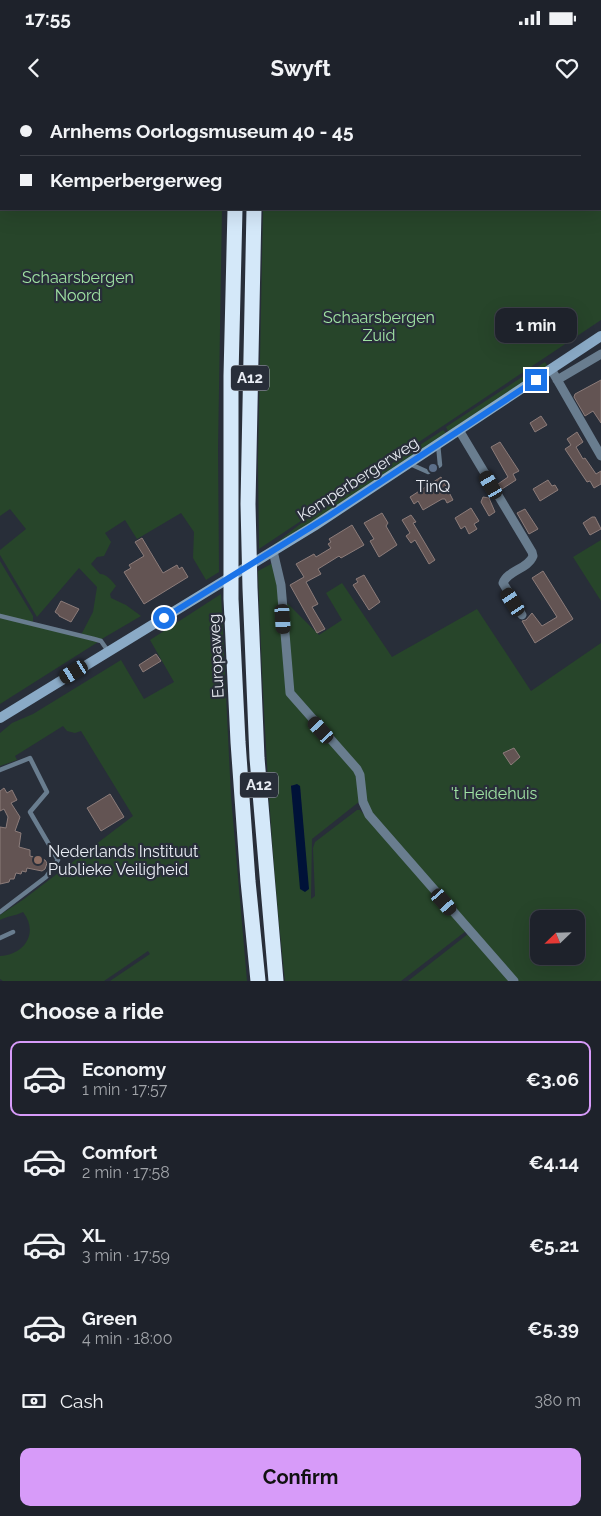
<!DOCTYPE html>
<meta charset="utf-8">
<style>
:root{--surface:#1e222b;--page:#262a33;--text:#f1f3f6;--muted:#a1a4a9;--line:#3c3f47;--accent:#d79bf9}
body{margin:0;font-family:Raleway,sans-serif;background:var(--page);color:var(--text);height:100vh;display:flex;flex-direction:column;font-size:19px;white-space:nowrap}
*{box-sizing:border-box;margin:0}
p{font-size:16px;color:var(--muted)}
.icon{flex:none;width:28px;height:28px;fill:none;stroke:currentColor;stroke-width:2;stroke-linecap:round;stroke-linejoin:round}
.map{position:relative;height:881px;overflow:hidden}
.details{display:flex;flex-direction:column;background:var(--surface);flex:1}
.details>*{flex:none}
.guide{position:absolute;left:0px;top:0px;width:601px;height:110px;box-shadow:0 5px 20px #0002,0 0 0 1px var(--line);display:grid;align-content:center;height:110px;padding:0 20px;background:var(--surface)}
.needle{width:32px;rotate:247deg}
.controls{position:absolute;left:530px;top:810px;display:grid;gap:10px}
.controls a{display:grid;place-items:center;width:55px;height:55px;border-radius:10px;background:var(--surface);box-shadow:0 5px 20px #0002,0 0 0 1px var(--line);font-size:25px}
.end{position:absolute;width:22px;height:22px;margin:-11px;border:6px solid #1a73e8;background:#fff;box-shadow:0 0 0 2px #fff}
.from{border-radius:50%}
.bubble{position:absolute;height:35px;border-radius:10px;background:var(--surface);box-shadow:0 5px 20px #0002,0 0 0 1px var(--line);font-size:16px;font-weight:700;line-height:35px;text-align:center}
.car{position:absolute;width:15px;height:30px;margin:-15px -8px;border-radius:6px;box-shadow:0 0 4px 1px #0007;background:linear-gradient(#222 24%,#8ab4d8 0 40%,#222 0 76%,#8ab4d8 0 86%,#222 0)}
.guide b{display:flex;align-items:center;gap:18px;height:48px;font-size:19px}
.guide b+b{border-top:1px solid var(--line)}
.guide i{width:12px;height:12px;background:var(--text)}
ul{padding:0;list-style:none}
li{display:flex;align-items:center;gap:15px;height:75px;margin:0 10px 8px;padding:0 10px;border:2px solid transparent;border-radius:10px}
li div{flex:1}
li b{display:block;font-size:19px}
li em{font-style:normal;font-weight:700}
li.active{border-color:var(--accent)}
li>.icon{width:45px;height:45px;stroke-width:1.5}
h2{padding:0 20px;font-size:22px;line-height:60px}
.pay{display:flex;align-items:center;gap:12px;height:55px;padding:0 20px;font-size:19px}
.pay p{margin-inline-start:auto}
.action{display:flex;gap:10px;margin-top:auto;padding:10px 20px}
.action a{flex:1;height:58px;border-radius:10px;background:var(--accent);color:#111;font-size:20px;font-weight:700;line-height:58px;text-align:center}
.status{display:flex;justify-content:space-between;align-items:center;height:35px;padding:0 25px;background:var(--surface);direction:ltr}
.status svg{height:14px;fill:currentColor}
header{display:flex;justify-content:space-between;align-items:center;height:65px;padding:0 20px;background:var(--surface);font-size:22px;font-weight:700}
.map>svg:first-child{display:block}
.green{fill:#27452a;fill-rule:evenodd}
.water{fill:#001238}
.building{fill:#635453;stroke:#8c7c7a}
.lines{fill:none;stroke-linecap:round;stroke-linejoin:round}
.lane{stroke:#697d8f;stroke-width:4.5}
.street{stroke:#697d8f;stroke-width:9}
.secondary{stroke:#8aaac6;stroke-width:10}
.highway{stroke:#d4e8f9;stroke-width:15}
.route{stroke:#1a73e8;stroke-width:6}
.service-dot{fill:#5c6f8a;stroke:#282e39;stroke-width:2}
.education-dot{fill:#8d6e63;stroke:#282e39;stroke-width:2}
.labels{text-anchor:middle;dominant-baseline:central;stroke-width:4.5;stroke-linejoin:round;paint-order:stroke}
.shield{fill:#282e39;stroke:#aeb3bb;stroke-width:1}
.shield-label{font-size:15px;font-weight:bold;fill:#e8ecf3}
.park-label{font-size:16px;fill:#9fe2a3;stroke:#282e39}
.street-label{font-size:16px;fill:#e8ecf3;stroke:#282e39}
.poi-label{font-size:16px;fill:#e8ecf3;stroke:#282e39}
</style>
<div class="status"><b>17:55</b><svg viewBox="0 0 49 12"><path d="M0 12V9h3v3zM5 12V6h3v6zM10 12V3h3v9zM15 12V0h3v12zM26 1h20v11H26zM47 4h2v5h-2z"/></svg></div>
<header><svg class="icon" aria-label="back" viewBox="0 0 24 24"><path d="M15 5l-7 7 7 7"/></svg>Swyft<svg class="icon" aria-label="heart" viewBox="0 0 24 24"><path d="M12 20l-8-8c-3-5 5-10 8-4 3-6 11-1 8 4z"/></svg></header>
<div class="map">
<svg width="601" height="881" viewBox="0 0 601 881">
<rect width="100%" height="100%" fill="#282e39"/>
<!-- green -->
<path class="green" d="M0 0H222L1 1V109H222L218 348 219 472 206 480 193 458 194 432 181 413 137 439 125 420 105 433 111 442 104 456 97 457 91 464 100 474C107 474 112 481 116 486L110 494 111 498 126 505 141 516 100 540 81 535 93 512 97 487 79 468 37 517 0 455V450L26 429 10 409 0 416Z
M266 0H601V220L259 449 258 360 263 109H600V1Z
M545 262 548 267 449 333 446 327Z
M443 330 447 334 346 401 272 446 308 418Z
M601 440V501L573 457Z
M0 461 33 516V522L0 515Z
M273 463 276 473 287 587 355 670 360 701 312 739 311 799 315 796 313 748 315 742 357 710H360L466 831 401 881H285C270 745 263 608 258 471ZM291 685 300 686 308 791 295 724Z
M342 483 392 557 477 509 531 591 601 543V881H516L371 714 365 701 362 674 292 591 286 502 319 535 342 520 326 493ZM539 819H576V856H539Z
M221 494 231 697 247 881H110L150 854 148 851 104 881H3L0 879V856C25 855 39 832 23 812 15 816 7 816 0 820V815L24 799 133 716 81 631 75 633 67 631 63 626 15 656 17 660 0 666V633L12 623 33 614 121 560 144 599 174 582 150 540Z
M0 518 10 520 98 542 0 604Z
M468 834 511 881H408Z"/>
<!-- water -->
<path class="water" d="M297 684 300 686 309 789 305 792 300 789 291 686Z"/>
<!-- building -->
<path class="building" d="M601 280V323L593 311 585 316 574 297 575 294Z
M541 316 547 325 535 332 530 323Z
M577 332 583 342 576 347 583 359 585 358 596 374 601 371V384L594 388 590 381 587 382 565 349 571 345 567 339Z
M500 342 519 371 513 374 516 380 502 389 498 384 508 377 491 347Z
M441 377 453 400 447 403 445 399H442L423 410 418 401 414 404 410 397Z
M548 380 552 386 555 385 558 390 540 401 533 389Z
M483 397 489 398 495 412 489 416 481 402Z
M471 408 479 421 474 424 477 429 469 434 465 426 461 429 455 418Z
M525 409 538 429 529 434 517 413Z
M382 413 388 423 386 426 397 445 379 457 370 441 374 439 364 423Z
M411 415 416 422 413 423 435 460 429 464 415 440 411 443 406 436 410 433 402 420Z
M592 417H595L601 429 590 435 583 423Z
M352 425 364 445 341 458 339 456 318 469 321 474 306 482 318 504 312 507 325 529 317 533 290 485 304 477 296 464 314 454 316 457 331 448 328 444 331 442 329 439Z
M142 438 163 473 177 465 179 469 182 467 188 477 144 504 124 472 131 468 129 465 144 456 135 442Z
M543 471 573 519 535 543 522 521 526 520 532 513 542 526 557 517 532 478Z
M364 475 380 502 369 510 353 485 358 482 356 479Z
M61 501 79 509 71 522 59 516V515L55 512Z
M156 554 161 561 143 572 139 565Z
M514 648 520 657 511 665 503 653Z
M4 688 7 693 12 690 17 700 11 703 20 717 15 731 21 733 19 747 30 750V756L45 760 47 763 45 769 42 771 27 768 26 772 22 771 21 774 16 773 14 779H10L9 782 0 784V727L6 728 8 717 4 709 0 711V691Z
M110 694 124 717 101 731 87 708Z"/>
<g class="lines">
<!-- lane -->
<path class="lane" d="M410 364 428 372 440 365 438 344
M0 516 94 539 101 541 108 551
M0 670 30 658 47 692 30 712 58 760 46 777 0 812
M0 838 13 832"/>
<!-- street -->
<path class="street" d="M551 269 601 356
M557 280 601 254
M459 330 532 452 533 456C528 469 508 470 503 483L522 515
M273 451 281 485 290 593 357 669 360 675 363 702 369 715 514 881"/>
<!-- secondary -->
<path class="secondary" d="M0 618 314 426 601 236"/>
<!-- highway -->
<path class="highway" d="M225 0V1
M238 1V0
M256 1V0
M235 109 231 276V499L238 642 248 781 258 881
M254 109 248 404 250 488 257 658 276 881"/>
</g>
<g class="lines">
<!-- route -->
<path class="route" d="M164 518 329 416 536 280"/>
</g>
<!-- markers -->
<circle class="service-dot" cx="433" cy="368" r="5"/>
<circle class="education-dot" cx="38" cy="760" r="5"/>
<g class="labels">
<!-- shield labels -->
<g class="shield">
<rect x="231" y="265.5" width="38" height="25" rx="4"/>
<rect x="240" y="672.5" width="38" height="25" rx="4"/>
</g>
<g class="shield-label">
<text x="250" y="278">A12</text>
<text x="259" y="685">A12</text>
</g>
<!-- park labels -->
<g class="park-label">
<text x="78" y="177">Schaarsbergen<tspan x="78" dy="18">Noord</tspan></text>
<text x="379" y="217">Schaarsbergen<tspan x="379" dy="18">Zuid</tspan></text>
<text x="494" y="693">'t Heidehuis</text>
</g>
<!-- street labels -->
<g class="street-label">
<text transform="translate(358 379) rotate(-33)">Kemperbergerweg</text>
<text transform="translate(216 556) rotate(-93)">Europaweg</text>
</g>
<!-- poi labels -->
<g class="poi-label">
<text x="433" y="386">TinQ</text>
<text x="48" y="751" text-anchor="start">Nederlands Instituut<tspan x="48" dy="18">Publieke Veiligheid</tspan></text>
</g>
</g>
</svg>
<div class="controls">
<a><svg class="needle" viewBox="-14 -14 28 28"><path d="M0-13l5 13h-10z" fill="#e53935"/><path d="M0 13l5-13h-10z" fill="#a1a4a9"/></svg></a>
</div>
<i class="end from" style="left:164px;top:518px"></i>
<i class="end" style="left:536px;top:280px"></i>
<div class="bubble" style="left:495px;top:208px;width:82px">1 min</div>
<i class="car" style="left:491px;top:385px;rotate:330deg"></i>
<i class="car" style="left:513px;top:502px;rotate:327deg"></i>
<i class="car" style="left:283px;top:519px;rotate:176deg"></i>
<i class="car" style="left:74px;top:572px;rotate:239deg"></i>
<i class="car" style="left:321px;top:630px;rotate:318deg"></i>
<i class="car" style="left:444px;top:802px;rotate:139deg"></i>
<div class="guide">
<b><i class="from"></i>Arnhems Oorlogsmuseum 40 - 45</b>
<b><i></i>Kemperbergerweg</b>
</div>
</div>
<section class="details">
<h2>Choose a ride</h2>
<ul>
<li class="active"><svg class="icon" aria-label="car" viewBox="0 0 24 24"><path d="M5 17H2v-5l4-1 3-4h7l3 4 3 1v5h-3M9 17h6M6 11h13"/><circle cx="7" cy="17" r="2"/><circle cx="17" cy="17" r="2"/></svg><div><b>Economy</b><p>1 min · 17:57</p></div><em>€3.06</em></li>
<li><svg class="icon" aria-label="car" viewBox="0 0 24 24"><path d="M5 17H2v-5l4-1 3-4h7l3 4 3 1v5h-3M9 17h6M6 11h13"/><circle cx="7" cy="17" r="2"/><circle cx="17" cy="17" r="2"/></svg><div><b>Comfort</b><p>2 min · 17:58</p></div><em>€4.14</em></li>
<li><svg class="icon" aria-label="car" viewBox="0 0 24 24"><path d="M5 17H2v-5l4-1 3-4h7l3 4 3 1v5h-3M9 17h6M6 11h13"/><circle cx="7" cy="17" r="2"/><circle cx="17" cy="17" r="2"/></svg><div><b>XL</b><p>3 min · 17:59</p></div><em>€5.21</em></li>
<li><svg class="icon" aria-label="car" viewBox="0 0 24 24"><path d="M5 17H2v-5l4-1 3-4h7l3 4 3 1v5h-3M9 17h6M6 11h13"/><circle cx="7" cy="17" r="2"/><circle cx="17" cy="17" r="2"/></svg><div><b>Green</b><p>4 min · 18:00</p></div><em>€5.39</em></li>
</ul>
<div class="pay"><svg class="icon" aria-label="cash" viewBox="0 0 24 24"><path d="M3 7h18v10H3z"/><circle cx="12" cy="12" r="2"/></svg>Cash<p>380 m</p></div>
<div class="action"><a>Confirm</a></div>
</section>
